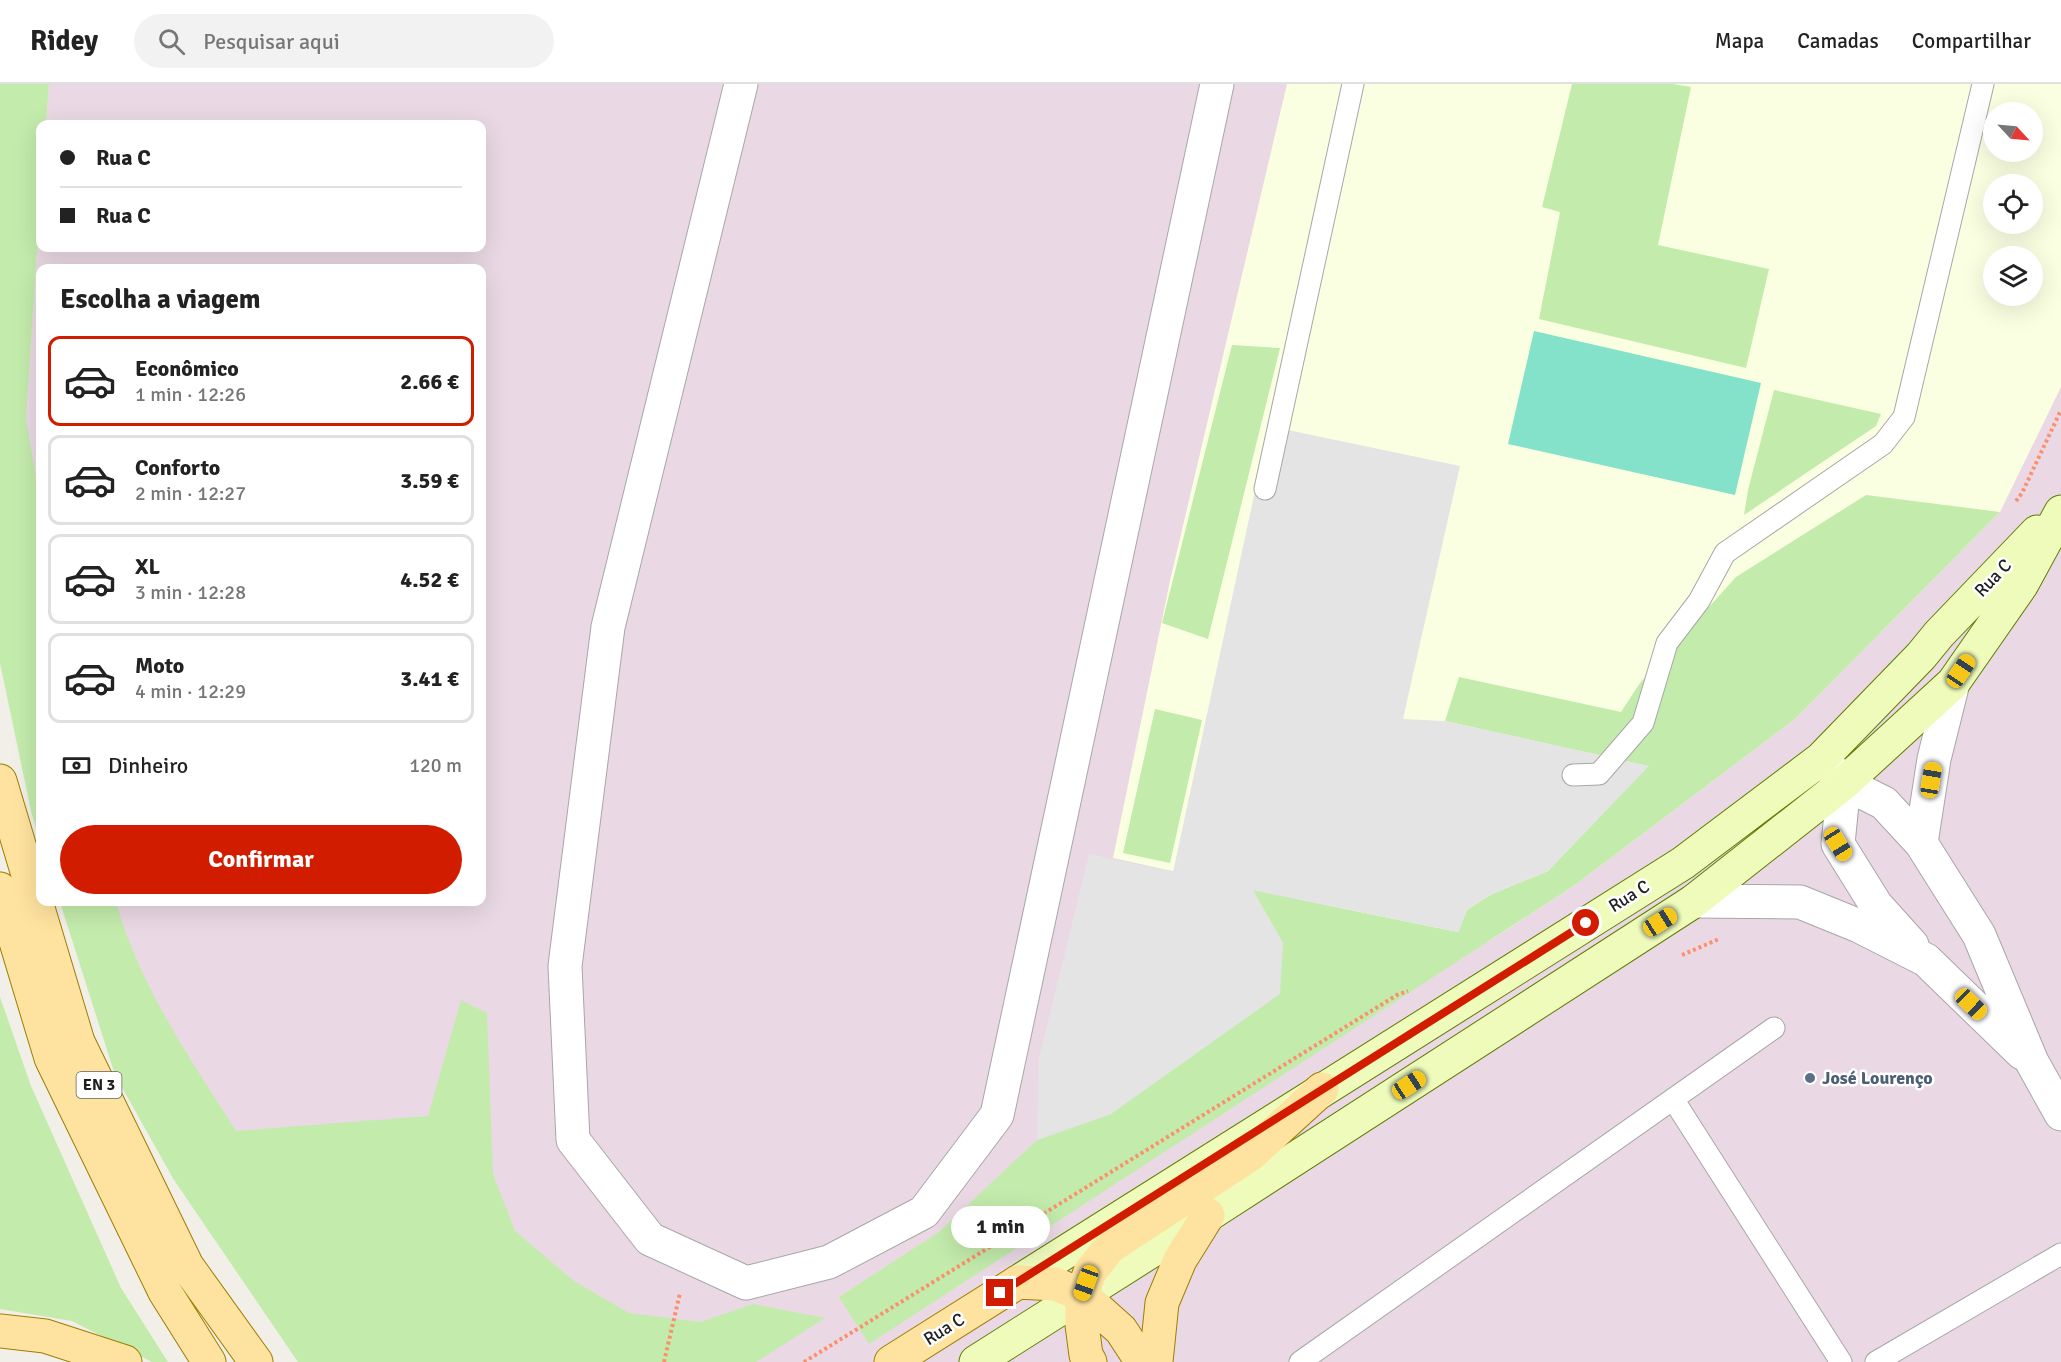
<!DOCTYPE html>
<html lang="pt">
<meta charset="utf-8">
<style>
:root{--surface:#fff;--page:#f2f2f2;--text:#222;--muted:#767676;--line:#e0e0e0;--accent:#d11c00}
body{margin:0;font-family:Signika,sans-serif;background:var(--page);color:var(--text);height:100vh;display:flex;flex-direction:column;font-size:22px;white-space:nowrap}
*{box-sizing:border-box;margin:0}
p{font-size:20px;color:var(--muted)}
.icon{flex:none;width:33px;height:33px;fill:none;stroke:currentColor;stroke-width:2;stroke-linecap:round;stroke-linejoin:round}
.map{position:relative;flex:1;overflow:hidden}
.sheet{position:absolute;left:36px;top:180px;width:450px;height:642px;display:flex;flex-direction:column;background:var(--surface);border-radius:12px;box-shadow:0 6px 24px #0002}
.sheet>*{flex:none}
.guide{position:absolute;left:36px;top:36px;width:450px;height:132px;border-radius:12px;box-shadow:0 6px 24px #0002;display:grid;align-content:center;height:132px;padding:0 24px;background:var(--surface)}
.needle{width:39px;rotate:116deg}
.fabs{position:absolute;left:1983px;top:18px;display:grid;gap:12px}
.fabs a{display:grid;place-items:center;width:60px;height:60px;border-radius:50%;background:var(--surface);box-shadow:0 6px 24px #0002;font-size:30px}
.end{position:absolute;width:27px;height:27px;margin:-14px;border:8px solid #d11c00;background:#fff;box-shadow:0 0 0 3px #fff}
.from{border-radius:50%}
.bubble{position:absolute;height:42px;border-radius:21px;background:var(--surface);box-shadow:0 6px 24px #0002;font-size:20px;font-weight:800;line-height:42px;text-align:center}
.car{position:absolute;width:18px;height:36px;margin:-18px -9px;border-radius:8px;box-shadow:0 0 4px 2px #0007;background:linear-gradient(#f5c518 24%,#345 0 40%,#f5c518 0 76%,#345 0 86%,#f5c518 0)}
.guide b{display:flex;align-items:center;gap:21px;height:57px;font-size:22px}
.guide b+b{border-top:2px solid var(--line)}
.guide i{width:15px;height:15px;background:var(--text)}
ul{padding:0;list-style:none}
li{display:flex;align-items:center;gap:18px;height:90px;margin:0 12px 9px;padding:0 12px;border:3px solid var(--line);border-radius:12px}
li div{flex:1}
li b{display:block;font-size:22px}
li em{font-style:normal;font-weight:800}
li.on{border-color:var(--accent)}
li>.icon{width:54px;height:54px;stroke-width:1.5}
h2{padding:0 24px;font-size:27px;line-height:72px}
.pay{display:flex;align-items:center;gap:15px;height:66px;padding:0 24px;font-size:22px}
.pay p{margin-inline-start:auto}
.action{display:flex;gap:12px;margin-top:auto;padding:12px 24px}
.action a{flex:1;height:69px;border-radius:36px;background:var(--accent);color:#fff;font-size:24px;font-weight:800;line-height:69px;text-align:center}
header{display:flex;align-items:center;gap:36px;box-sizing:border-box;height:84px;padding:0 30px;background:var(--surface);border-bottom:2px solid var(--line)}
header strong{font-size:28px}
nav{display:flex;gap:33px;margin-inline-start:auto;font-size:21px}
.search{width:420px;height:54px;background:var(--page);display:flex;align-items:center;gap:15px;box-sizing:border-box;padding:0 21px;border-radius:33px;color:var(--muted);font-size:22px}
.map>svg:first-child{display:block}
.industrial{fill:#ead9e4;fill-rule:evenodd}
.education{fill:#fbffe2;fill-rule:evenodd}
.grass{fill:#c3ebac}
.pitch{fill:#84e1ca}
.parking{fill:#e4e4e4}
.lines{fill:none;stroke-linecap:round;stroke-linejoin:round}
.lane-casing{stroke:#a7a7a7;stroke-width:23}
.street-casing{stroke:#a7a7a7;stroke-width:35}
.secondary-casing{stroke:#5e7c03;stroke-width:35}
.primary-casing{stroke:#9d7e00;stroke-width:35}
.path{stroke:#fc8f6c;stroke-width:4;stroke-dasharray:3 3;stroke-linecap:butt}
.lane{stroke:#fff;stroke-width:21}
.street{stroke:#fff;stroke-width:33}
.secondary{stroke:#effbbb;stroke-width:33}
.primary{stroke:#fee29f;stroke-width:33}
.route{stroke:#d11c00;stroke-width:8}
.service-dot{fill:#5c6f8a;stroke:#fff;stroke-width:2}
.labels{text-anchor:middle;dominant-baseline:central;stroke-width:5;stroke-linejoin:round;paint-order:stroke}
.shield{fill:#fff;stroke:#636363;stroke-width:1.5}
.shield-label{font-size:16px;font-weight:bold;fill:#202020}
.street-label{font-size:18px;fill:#202020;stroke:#fff}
.service-label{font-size:18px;font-weight:bold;fill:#4e5e75;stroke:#fff;text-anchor:start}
</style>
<header>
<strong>Ridey</strong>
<div class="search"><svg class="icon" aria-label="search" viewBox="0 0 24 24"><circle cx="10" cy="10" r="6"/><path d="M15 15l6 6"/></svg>Pesquisar aqui</div>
<nav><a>Mapa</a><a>Camadas</a><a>Compartilhar</a></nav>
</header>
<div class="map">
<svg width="2061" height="1278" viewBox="0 0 2061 1278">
<rect width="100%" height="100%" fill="#f1efe7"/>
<!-- industrial -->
<path class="industrial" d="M49 0H2061V1278H326L90 818H482V184H40V576L17 460 40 121V164H482V40H46ZM1994 28H2032V68H1994ZM1994 100H2032V140H1994ZM1994 172H2032V212H1994Z"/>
<!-- education -->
<path class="education" d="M1287 0H2061V303L2000 428 1795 635 1575 801 1489 857 1113 774 1170 497ZM1994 28H2032V68H1994ZM1994 100H2032V140H1994ZM1994 172H2032V212H1994Z"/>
<!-- grass -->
<path class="grass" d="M0 0H49L46 40H40V121L26 335 40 417V758L31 727 0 579Z
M1572 0H1673L1691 3 1658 161 1769 185 1746 284 1539 235 1560 128 1542 123Z
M1232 261 1280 264 1208 555 1162 539Z
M1774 306 1881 330 1876 342 1744 431 1748 406Z
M1866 411 2000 428 1795 635 1575 801 869 1260 839 1213 939 1148 1037 1056 1111 1030 1283 859 1252 806 1458 848 1467 826 1490 811 1548 787 1648 682 1445 637 1459 593 1621 628 1640 599 1736 493Z
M1155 625 1202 636 1170 779 1123 769Z
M60 818H116C139 901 190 974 236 1047L428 1032 461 916 487 929 493 1090 515 1147 574 1197 629 1229 700 1238 753 1220 825 1234 756 1278H298L174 1096 115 991Z
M0 913 31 1002 121 1204 168 1278H152L72 1237 0 1225Z"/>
<!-- pitch -->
<path class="pitch" d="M1534 247 1761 299 1735 411 1508 360Z"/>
<!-- parking -->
<path class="parking" d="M1269 342 1460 382 1403 635 1445 637 1649 682 1548 787 1490 811 1467 826 1458 848 1253 806 1283 859 1280 910 1111 1030 1037 1056 1039 975 1089 770 1173 788Z"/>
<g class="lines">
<defs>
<path id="lane" d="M1265 405 1353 0
M1573 691 1599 690 1643 639 1667 559 1699 517 1725 469 1883 360 1904 333 1983 0
M1673 1015 1841 1278
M1300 1278 1774 944
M1876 1278 2061 1170"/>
<path id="street" d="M741 0 608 543 565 882 573 1056 650 1155 746 1199 829 1178 924 1128 997 1031 1217 0
M1953 599 1934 675 1921 759 1979 851 2032 978 2061 1030
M1831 685 1844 699 1884 719 1921 759
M1844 699 1838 760 1876 821 1912 861
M1694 817 1800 818 1859 842 1926 876 2022 969"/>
<path id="secondary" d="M1018 1198 1683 779 1821 675 1921 572 1939 550 2037 448
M976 1278 1208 1131 1694 817 1844 699 1953 599 2022 500 2061 428"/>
<path id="primary" d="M0 697 78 958 187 1182 256 1278
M0 805 51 974 165 1208 209 1278
M0 1247 45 1252 125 1278
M891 1278 1018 1198 1055 1200 1082 1211 1121 1246 1142 1278
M1090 1278 1086 1271 1082 1241V1211L1090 1188 1110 1163 1250 1071 1322 1005
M1156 1278 1162 1219 1180 1176 1208 1131"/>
</defs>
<!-- lane casing -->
<use href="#lane" class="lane-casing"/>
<!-- street casing -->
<use href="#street" class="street-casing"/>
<!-- secondary casing -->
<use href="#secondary" class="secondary-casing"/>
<!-- primary casing -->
<use href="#primary" class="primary-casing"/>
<!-- path -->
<path class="path" d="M2016 417 2022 409 2061 326
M1682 871 1719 855
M664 1278 680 1209
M804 1278 1397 911 1408 907"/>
<!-- lane -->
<use href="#lane" class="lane"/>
<!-- street -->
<use href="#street" class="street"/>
<!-- secondary -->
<use href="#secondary" class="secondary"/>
<!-- primary -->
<use href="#primary" class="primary"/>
</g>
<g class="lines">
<!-- route -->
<path class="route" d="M1000 1209 1586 839"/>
</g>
<!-- markers -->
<circle class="service-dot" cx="1810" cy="994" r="6"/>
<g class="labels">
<!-- shield labels -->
<rect class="shield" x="76.5" y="988" width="45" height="26" rx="4.5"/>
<g class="shield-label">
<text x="99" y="1001">EN 3</text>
</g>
<!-- street labels -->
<g class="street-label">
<text transform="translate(1993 494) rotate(-46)">Rua C</text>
<text transform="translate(1629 812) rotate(-32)">Rua C</text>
<text transform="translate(944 1245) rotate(-32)">Rua C</text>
</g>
<!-- service labels -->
<g class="service-label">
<text x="1822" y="994">José Lourenço</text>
</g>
</g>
</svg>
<div class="fabs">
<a><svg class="needle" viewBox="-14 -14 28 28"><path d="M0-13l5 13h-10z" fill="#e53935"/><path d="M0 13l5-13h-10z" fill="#767676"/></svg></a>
<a><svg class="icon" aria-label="locate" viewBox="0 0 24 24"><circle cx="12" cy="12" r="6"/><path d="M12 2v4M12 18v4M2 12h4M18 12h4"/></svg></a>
<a><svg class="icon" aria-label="layers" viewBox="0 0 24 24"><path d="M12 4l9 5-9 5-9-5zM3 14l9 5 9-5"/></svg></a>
</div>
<i class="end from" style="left:1586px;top:839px"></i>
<i class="end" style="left:1000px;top:1209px"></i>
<div class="bubble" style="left:951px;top:1122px;width:99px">1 min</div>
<i class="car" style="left:1961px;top:587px;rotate:34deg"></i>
<i class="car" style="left:1931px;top:696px;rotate:9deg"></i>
<i class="car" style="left:1838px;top:760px;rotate:148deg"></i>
<i class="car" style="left:1660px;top:838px;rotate:58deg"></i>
<i class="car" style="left:1971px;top:920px;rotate:134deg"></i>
<i class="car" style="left:1409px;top:1001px;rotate:57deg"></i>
<i class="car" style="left:1086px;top:1199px;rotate:200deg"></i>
<div class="guide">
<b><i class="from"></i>Rua C</b>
<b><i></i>Rua C</b>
</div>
<section class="sheet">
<h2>Escolha a viagem</h2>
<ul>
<li class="on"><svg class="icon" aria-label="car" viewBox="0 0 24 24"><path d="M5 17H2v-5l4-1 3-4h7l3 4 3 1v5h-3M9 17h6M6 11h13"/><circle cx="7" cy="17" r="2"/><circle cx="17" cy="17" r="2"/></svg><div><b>Econômico</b><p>1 min · 12:26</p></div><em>2.66 €</em></li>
<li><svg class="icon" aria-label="car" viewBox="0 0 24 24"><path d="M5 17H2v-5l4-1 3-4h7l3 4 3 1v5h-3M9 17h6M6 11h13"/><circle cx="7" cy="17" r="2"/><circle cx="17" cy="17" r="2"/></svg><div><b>Conforto</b><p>2 min · 12:27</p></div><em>3.59 €</em></li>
<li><svg class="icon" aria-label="car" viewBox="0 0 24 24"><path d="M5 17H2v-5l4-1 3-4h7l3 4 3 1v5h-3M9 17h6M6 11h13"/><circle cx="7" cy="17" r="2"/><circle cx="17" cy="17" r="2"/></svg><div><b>XL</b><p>3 min · 12:28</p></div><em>4.52 €</em></li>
<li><svg class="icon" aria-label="car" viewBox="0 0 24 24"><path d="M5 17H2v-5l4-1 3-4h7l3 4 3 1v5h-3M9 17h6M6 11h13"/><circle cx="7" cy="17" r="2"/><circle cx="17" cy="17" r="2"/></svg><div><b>Moto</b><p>4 min · 12:29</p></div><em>3.41 €</em></li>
</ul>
<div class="pay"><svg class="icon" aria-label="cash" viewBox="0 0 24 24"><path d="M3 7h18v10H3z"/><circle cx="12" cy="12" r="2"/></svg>Dinheiro<p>120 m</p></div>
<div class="action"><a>Confirmar</a></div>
</section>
</div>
